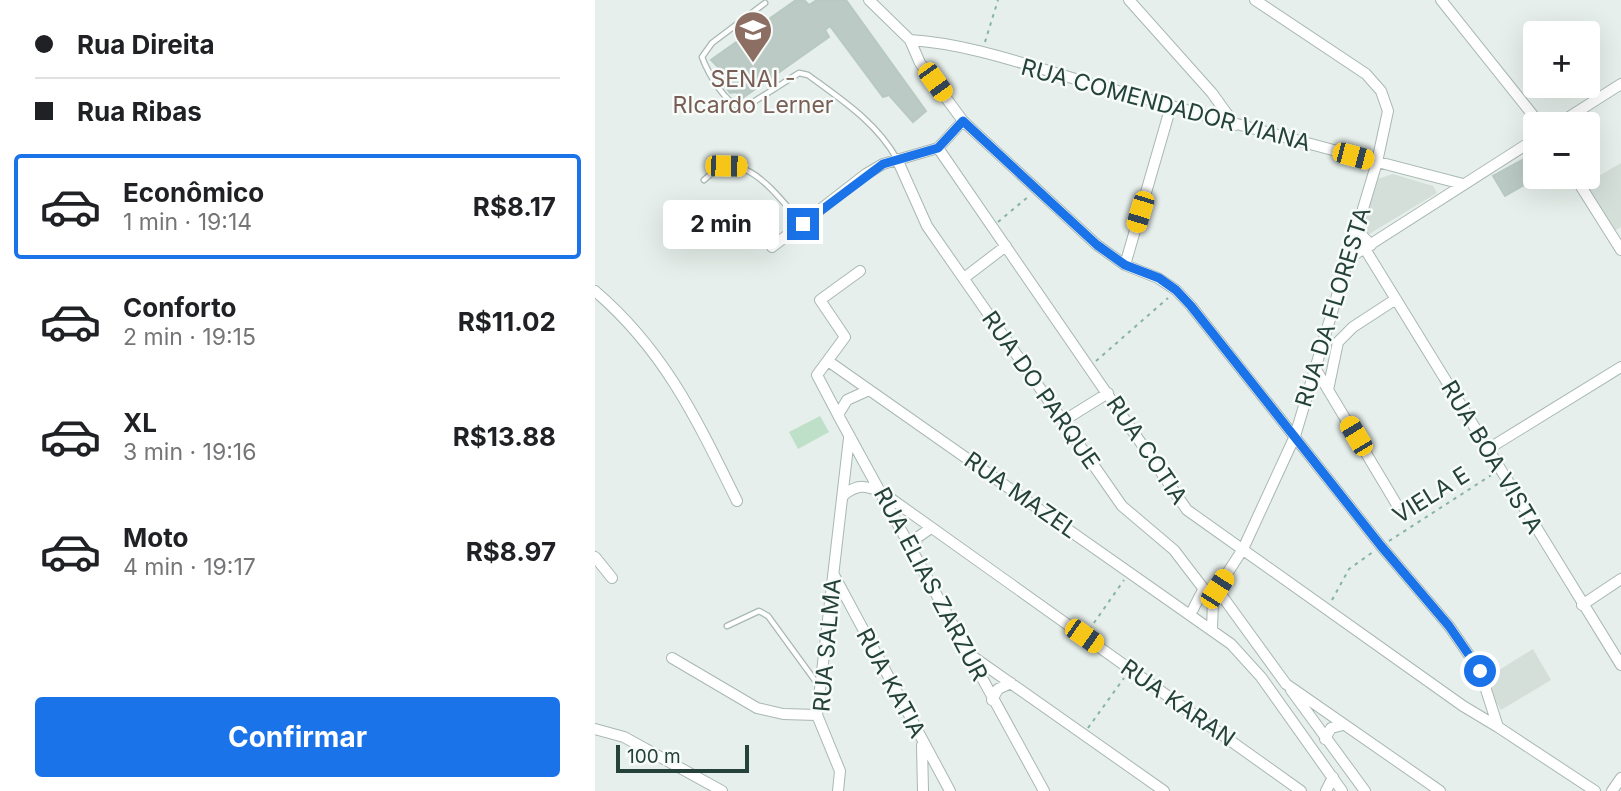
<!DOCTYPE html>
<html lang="pt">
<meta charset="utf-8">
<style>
:root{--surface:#fff;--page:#f6f6f6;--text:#202124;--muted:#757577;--line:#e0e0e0;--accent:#1a73e8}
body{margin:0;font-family:Inter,sans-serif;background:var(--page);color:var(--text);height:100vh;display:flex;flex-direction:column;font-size:26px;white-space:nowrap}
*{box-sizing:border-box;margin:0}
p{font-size:23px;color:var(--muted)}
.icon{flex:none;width:38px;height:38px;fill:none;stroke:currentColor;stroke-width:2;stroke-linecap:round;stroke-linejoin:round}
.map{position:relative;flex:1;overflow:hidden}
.sheet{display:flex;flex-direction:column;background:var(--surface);width:595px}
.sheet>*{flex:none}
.top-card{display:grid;align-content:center;height:154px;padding:0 35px;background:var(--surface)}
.controls{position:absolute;left:928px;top:21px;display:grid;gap:14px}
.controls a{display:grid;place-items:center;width:77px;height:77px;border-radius:7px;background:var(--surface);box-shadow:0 7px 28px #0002;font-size:35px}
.scale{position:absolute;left:21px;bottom:18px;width:133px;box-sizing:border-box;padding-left:7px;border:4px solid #24423a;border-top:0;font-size:19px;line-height:24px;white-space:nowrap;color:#24423a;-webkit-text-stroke:5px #f7fbf9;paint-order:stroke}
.end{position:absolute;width:32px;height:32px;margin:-16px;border:9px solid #1a73e8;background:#fff;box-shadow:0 0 0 4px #fff}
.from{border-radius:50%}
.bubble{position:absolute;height:49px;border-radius:7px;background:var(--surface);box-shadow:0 7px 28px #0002;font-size:23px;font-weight:700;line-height:49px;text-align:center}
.car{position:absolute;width:21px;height:42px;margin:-21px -10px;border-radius:9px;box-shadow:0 0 5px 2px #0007;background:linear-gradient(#f5c518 24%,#345 0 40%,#f5c518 0 76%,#345 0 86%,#f5c518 0)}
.top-card b{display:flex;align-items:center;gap:24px;height:66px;font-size:26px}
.top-card b+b{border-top:2px solid var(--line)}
.top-card i{width:18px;height:18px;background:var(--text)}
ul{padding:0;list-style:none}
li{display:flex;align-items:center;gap:21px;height:105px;margin:0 14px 10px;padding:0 21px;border:4px solid transparent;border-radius:7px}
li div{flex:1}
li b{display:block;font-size:26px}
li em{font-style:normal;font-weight:700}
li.on{border-color:var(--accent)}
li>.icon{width:63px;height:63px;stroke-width:1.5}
.primary-button{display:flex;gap:14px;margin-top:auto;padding:14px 35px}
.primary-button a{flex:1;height:80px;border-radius:7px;background:var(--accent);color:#fff;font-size:28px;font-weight:700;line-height:80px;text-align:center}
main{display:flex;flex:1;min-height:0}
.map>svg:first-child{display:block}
.built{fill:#d4dfda}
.green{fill:#bfe0c8}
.building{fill:#bbcac4;stroke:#b8c9c2;stroke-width:2}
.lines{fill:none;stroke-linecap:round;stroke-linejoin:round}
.lane-casing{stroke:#a8b8b2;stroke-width:7}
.street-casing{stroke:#a8b8b2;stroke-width:12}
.path{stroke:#86b3a5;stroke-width:2;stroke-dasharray:3.5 5;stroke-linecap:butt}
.lane{stroke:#fff;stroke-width:4.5}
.street{stroke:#fff;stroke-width:10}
.route{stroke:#1a73e8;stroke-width:9}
.labels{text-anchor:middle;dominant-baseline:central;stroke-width:5;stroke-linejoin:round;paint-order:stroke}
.education-label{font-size:23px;fill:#785e54;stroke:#f7fbf9}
.street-label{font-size:23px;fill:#24423a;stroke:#f7fbf9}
</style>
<main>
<section class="sheet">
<div class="top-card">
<b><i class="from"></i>Rua Direita</b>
<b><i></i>Rua Ribas</b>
</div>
<ul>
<li class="on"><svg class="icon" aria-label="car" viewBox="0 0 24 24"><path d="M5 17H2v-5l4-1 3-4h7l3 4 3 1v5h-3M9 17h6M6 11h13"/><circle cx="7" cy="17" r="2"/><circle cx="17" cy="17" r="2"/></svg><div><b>Econômico</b><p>1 min · 19:14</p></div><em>R$8.17</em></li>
<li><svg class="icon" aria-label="car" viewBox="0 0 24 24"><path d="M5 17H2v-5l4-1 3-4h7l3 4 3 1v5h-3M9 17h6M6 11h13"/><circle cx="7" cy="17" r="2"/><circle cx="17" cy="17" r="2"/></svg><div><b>Conforto</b><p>2 min · 19:15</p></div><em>R$11.02</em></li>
<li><svg class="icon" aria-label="car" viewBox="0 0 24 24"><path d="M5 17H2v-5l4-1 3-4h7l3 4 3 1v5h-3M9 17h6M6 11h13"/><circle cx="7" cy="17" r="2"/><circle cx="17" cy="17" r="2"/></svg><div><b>XL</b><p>3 min · 19:16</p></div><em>R$13.88</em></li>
<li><svg class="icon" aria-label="car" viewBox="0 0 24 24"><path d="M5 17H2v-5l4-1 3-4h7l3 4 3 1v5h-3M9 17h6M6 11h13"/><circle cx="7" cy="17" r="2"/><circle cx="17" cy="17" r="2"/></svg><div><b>Moto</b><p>4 min · 19:17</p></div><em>R$8.97</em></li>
</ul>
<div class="primary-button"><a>Confirmar</a></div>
</section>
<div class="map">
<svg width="1026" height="791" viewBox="0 0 1026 791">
<rect width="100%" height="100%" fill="#e6efeb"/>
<!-- built -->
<path class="built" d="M1026 163V227L1019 231 990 184Z
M798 174 838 186 842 193 771 236 763 227 779 180Z
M938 649 956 680 906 710 888 680Z"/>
<!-- green -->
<path class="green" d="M225 416 234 432 203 449 194 432Z"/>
<!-- building -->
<path class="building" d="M201 0H209L214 5 222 0H251L331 111 318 122 294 95 288 97 235 26 230 30 234 37 146 99 141 92 135 93 119 71 124 68 116 60Z
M940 153V177H943L910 196 898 176Z"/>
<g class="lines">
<defs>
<path id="lane" d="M170 3 117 43 107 57C113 73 131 106 149 108L204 73 213 75C247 100 281 122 302 159
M109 180C147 141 182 197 207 223
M132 626 164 611 173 616 224 686"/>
<path id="street" d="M274 0 315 40 325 63 368 121 502 245 530 265 563 278 581 290 596 306 786 546 854 626 885 671 903 727 1000 791
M534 0 617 93 640 125
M846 0 945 124
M315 40C381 44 448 71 512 88 630 121 749 154 868 184
M963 124 1026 84
M343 148 592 510 868 706 903 727
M302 159 332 226 527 506 579 550 618 601
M980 177 1026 250
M761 229 776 245
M177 247 271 174 288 164 343 148 368 121
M770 249 1026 665
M751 260 940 139
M530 265 576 106
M369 278 411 246
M0 291C70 351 102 420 142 501
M233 361 636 644 666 677 747 791
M720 368 802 505
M274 390 252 400 243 415 449 791
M733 390 743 342 758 327 801 299
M243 415 222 375 250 337 225 300 265 271
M468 421 513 393
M893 449 1026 367
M249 495C263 483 273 486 288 493L706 791
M317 552 323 537 336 528
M0 557 17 578
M239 575 355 791
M622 589 691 684 845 791
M987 605 1026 579
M595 615 608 590
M617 629 618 601 622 589 648 549 700 436 782 162 793 111 786 91 771 74 660 0
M377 656 569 791
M77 658 162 708 188 714 222 715
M696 690 770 791
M397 700 403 689 416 683
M0 729 29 737 127 791
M730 739 736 728 748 725
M327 745 328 791
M243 791 245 771 222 715 254 438
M731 791 738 777
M1017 791 1026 778"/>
</defs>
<!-- lane casing -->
<use href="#lane" class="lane-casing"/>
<!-- street casing -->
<use href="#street" class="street-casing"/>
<!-- path -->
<path class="path" d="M390 42 403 0
M403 222 434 196
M501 361 573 298
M794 541 898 474
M737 600 754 569 778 552
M494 630 529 580
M493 728 529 678"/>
<!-- lane -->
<use href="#lane" class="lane"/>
<!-- street -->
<use href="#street" class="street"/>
</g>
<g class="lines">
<!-- route -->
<path class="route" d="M208 224 288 164 343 148 368 121 502 245 530 265 564 278 581 290 596 306 786 546 854 626 885 671"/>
</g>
<!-- icons -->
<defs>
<symbol id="university-pin" viewBox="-11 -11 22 30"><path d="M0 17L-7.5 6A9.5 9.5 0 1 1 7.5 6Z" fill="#8d6e63" stroke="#f7fbf9"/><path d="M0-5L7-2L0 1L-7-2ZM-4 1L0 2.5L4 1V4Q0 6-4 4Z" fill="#fff"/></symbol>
</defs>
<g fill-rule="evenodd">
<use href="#university-pin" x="136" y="8" width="44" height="60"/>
</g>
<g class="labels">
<!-- education labels -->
<g class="education-label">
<text x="158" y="79">SENAI -<tspan x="158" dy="26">RIcardo Lerner</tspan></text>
</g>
<!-- street labels -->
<g class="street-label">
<text transform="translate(571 105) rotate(15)">RUA COMENDADOR VIANA</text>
<text transform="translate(738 307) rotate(-73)">RUA DA FLORESTA</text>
<text transform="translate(446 390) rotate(55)">RUA DO PARQUE</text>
<text transform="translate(552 450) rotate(56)">RUA COTIA</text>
<text transform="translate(897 457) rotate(59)">RUA BOA VISTA</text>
<text transform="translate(426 495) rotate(35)">RUA MAZEL</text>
<text transform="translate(836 495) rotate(-32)">VIELA E</text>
<text transform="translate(336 584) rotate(62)">RUA ELIAS ZARZUR</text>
<text transform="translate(232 645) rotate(-85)">RUA SALMA</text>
<text transform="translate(296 683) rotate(62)">RUA KATIA</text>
<text transform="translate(583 703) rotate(35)">RUA KARAN</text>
</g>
</g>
</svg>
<div class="controls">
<a>+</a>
<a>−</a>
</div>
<div class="scale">100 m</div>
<i class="end from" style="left:885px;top:671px"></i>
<i class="end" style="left:208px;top:224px"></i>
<div class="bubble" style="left:68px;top:200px;width:116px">2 min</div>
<i class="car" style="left:340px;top:82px;rotate:144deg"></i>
<i class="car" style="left:758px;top:156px;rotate:105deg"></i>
<i class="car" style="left:131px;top:166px;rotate:91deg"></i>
<i class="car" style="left:545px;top:212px;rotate:197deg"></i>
<i class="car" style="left:761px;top:436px;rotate:329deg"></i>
<i class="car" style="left:622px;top:589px;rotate:33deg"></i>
<i class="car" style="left:489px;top:636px;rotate:125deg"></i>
</div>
</main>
